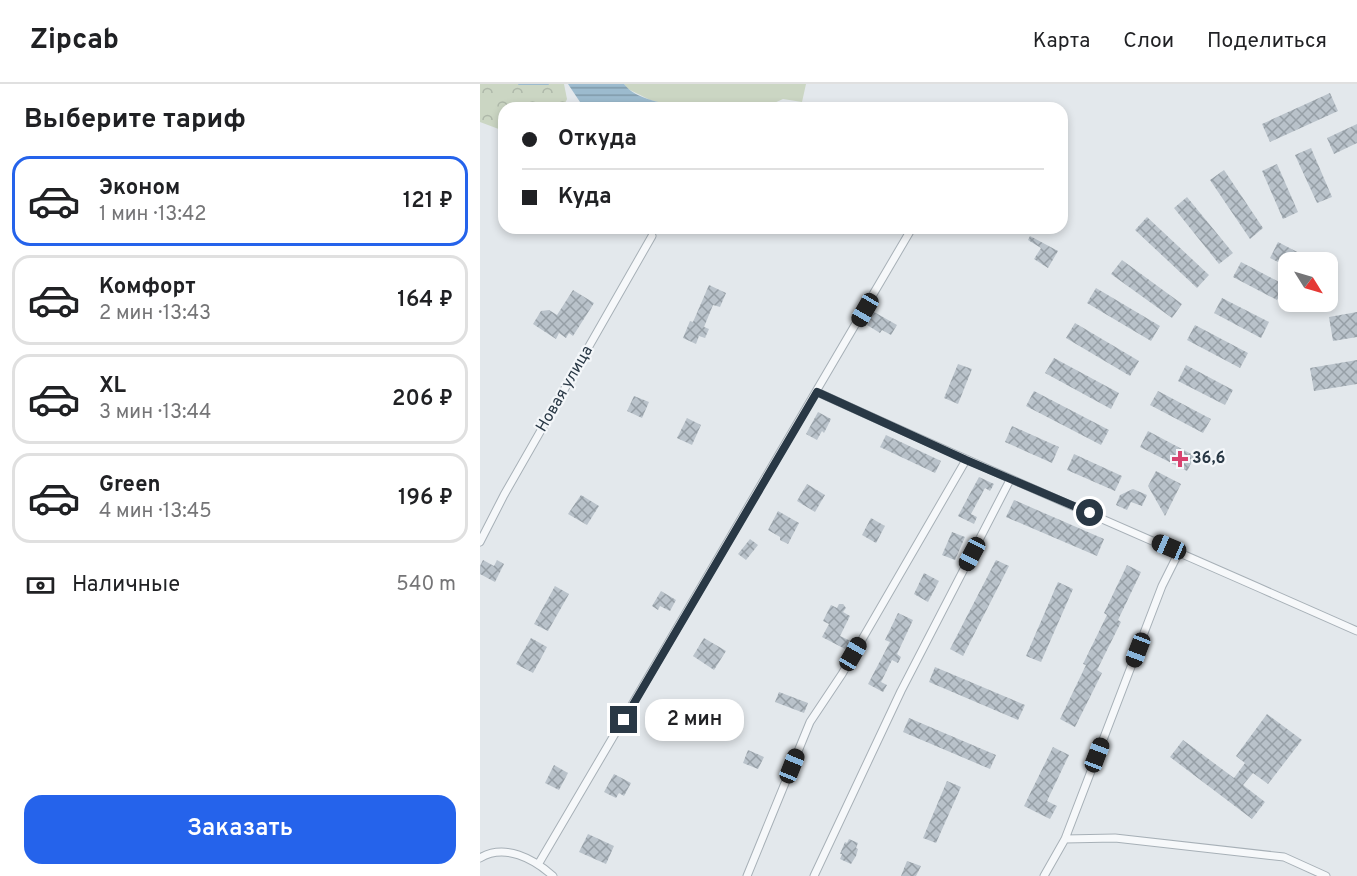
<!DOCTYPE html>
<html lang="ru">
<meta charset="utf-8">
<style>
:root{--surface:#fff;--page:#f2f2f2;--text:#202124;--muted:#757577;--line:#e0e0e0;--accent:#2563eb}
body{margin:0;font-family:Overpass,sans-serif;background:var(--page);color:var(--text);height:100vh;display:flex;flex-direction:column;font-size:22px;white-space:nowrap}
*{box-sizing:border-box;margin:0}
p{font-size:20px;color:var(--muted)}
.icon{flex:none;width:33px;height:33px;fill:none;stroke:currentColor;stroke-width:2;stroke-linecap:round;stroke-linejoin:round}
.map{position:relative;flex:1;overflow:hidden}
.panel{display:flex;flex-direction:column;background:var(--surface);width:480px}
.panel>*{flex:none}
.hud{position:absolute;left:18px;top:18px;width:570px;height:132px;border-radius:18px;box-shadow:0 3px 9px #0003;display:grid;align-content:center;height:132px;padding:0 24px;background:var(--surface)}
.needle{width:39px;rotate:127deg}
.fabs{position:absolute;left:798px;top:168px;display:grid;gap:12px}
.fabs a{display:grid;place-items:center;width:60px;height:60px;border-radius:12px;background:var(--surface);box-shadow:0 3px 9px #0003;font-size:30px}
.end{position:absolute;width:27px;height:27px;margin:-14px;border:8px solid #293845;background:#fff;box-shadow:0 0 0 3px #fff}
.from{border-radius:50%}
.bubble{position:absolute;height:42px;border-radius:18px;background:var(--surface);box-shadow:0 3px 9px #0003;font-size:20px;font-weight:600;line-height:42px;text-align:center}
.car{position:absolute;width:18px;height:36px;margin:-18px -9px;border-radius:8px;box-shadow:0 0 4px 2px #0007;background:linear-gradient(#222 24%,#8ab4d8 0 40%,#222 0 76%,#8ab4d8 0 86%,#222 0)}
.hud b{display:flex;align-items:center;gap:21px;height:57px;font-size:22px}
.hud b+b{border-top:2px solid var(--line)}
.hud i{width:15px;height:15px;background:var(--text)}
ul{padding:0;list-style:none}
li{display:flex;align-items:center;gap:18px;height:90px;margin:0 12px 9px;padding:0 12px;border:3px solid var(--line);border-radius:18px}
li div{flex:1}
li b{display:block;font-size:22px}
li em{font-style:normal;font-weight:600}
li.selected{border-color:var(--accent)}
li>.icon{width:54px;height:54px;stroke-width:1.5}
h2{padding:0 24px;font-size:27px;line-height:72px}
.pay{display:flex;align-items:center;gap:15px;height:66px;padding:0 24px;font-size:22px}
.pay p{margin-inline-start:auto}
.button{display:flex;gap:12px;margin-top:auto;padding:12px 24px}
.button a{flex:1;height:69px;border-radius:18px;background:var(--accent);color:#fff;font-size:24px;font-weight:600;line-height:69px;text-align:center}
header{display:flex;align-items:center;gap:36px;box-sizing:border-box;height:84px;padding:0 30px;background:var(--surface);border-bottom:2px solid var(--line)}
header strong{font-size:28px}
nav{display:flex;gap:33px;margin-inline-start:auto;font-size:21px}
main{display:flex;flex:1;min-height:0}
.map>svg:first-child{display:block}
.green{fill:#cbd6c3}
.forest{fill:url(#forest-crowns)}
.water{fill:url(#water-rules)}
.lines{fill:none;stroke-linecap:round;stroke-linejoin:round}
.stream{stroke:#9cbbce;stroke-width:2}
.building{fill:url(#building-cross-hatch)}
.street-casing{stroke:#a7b0b7;stroke-width:9}
.street{stroke:#f6f8fa;stroke-width:7}
.route{stroke:#293845;stroke-width:8}
.poi-dot{fill:#d8416e;stroke:#f3f6f9;stroke-width:2}
.labels{text-anchor:middle;dominant-baseline:central;stroke-width:4.5;stroke-linejoin:round;paint-order:stroke}
.street-label{font-size:16px;fill:#293845;stroke:#f3f6f9}
.poi-label{font-size:16px;font-weight:bold;fill:#293845;stroke:#f3f6f9;text-anchor:start}
</style>
<header>
<strong>Zipcab</strong>
<nav><a>Карта</a><a>Слои</a><a>Поделиться</a></nav>
</header>
<main>
<section class="panel">
<h2>Выберите тариф</h2>
<ul>
<li class="selected"><svg class="icon" aria-label="car" viewBox="0 0 24 24"><path d="M5 17H2v-5l4-1 3-4h7l3 4 3 1v5h-3M9 17h6M6 11h13"/><circle cx="7" cy="17" r="2"/><circle cx="17" cy="17" r="2"/></svg><div><b>Эконом</b><p>1 мин · 13:42</p></div><em>121 ₽</em></li>
<li><svg class="icon" aria-label="car" viewBox="0 0 24 24"><path d="M5 17H2v-5l4-1 3-4h7l3 4 3 1v5h-3M9 17h6M6 11h13"/><circle cx="7" cy="17" r="2"/><circle cx="17" cy="17" r="2"/></svg><div><b>Комфорт</b><p>2 мин · 13:43</p></div><em>164 ₽</em></li>
<li><svg class="icon" aria-label="car" viewBox="0 0 24 24"><path d="M5 17H2v-5l4-1 3-4h7l3 4 3 1v5h-3M9 17h6M6 11h13"/><circle cx="7" cy="17" r="2"/><circle cx="17" cy="17" r="2"/></svg><div><b>XL</b><p>3 мин · 13:44</p></div><em>206 ₽</em></li>
<li><svg class="icon" aria-label="car" viewBox="0 0 24 24"><path d="M5 17H2v-5l4-1 3-4h7l3 4 3 1v5h-3M9 17h6M6 11h13"/><circle cx="7" cy="17" r="2"/><circle cx="17" cy="17" r="2"/></svg><div><b>Green</b><p>4 мин · 13:45</p></div><em>196 ₽</em></li>
</ul>
<div class="pay"><svg class="icon" aria-label="cash" viewBox="0 0 24 24"><path d="M3 7h18v10H3z"/><circle cx="12" cy="12" r="2"/></svg>Наличные<p>540 m</p></div>
<div class="button"><a>Заказать</a></div>
</section>
<div class="map">
<svg width="877" height="792" viewBox="0 0 877 792">
<defs>
<pattern id="forest-crowns" width="20" height="18" patternUnits="userSpaceOnUse" patternTransform="scale(1.5)"><rect width="20" height="18" fill="#cbd6c3"/><path d="M2 6a3 3 0 1 1 6 0M12 15a3 3 0 1 1 6 0" fill="none" stroke="#aeb8a9"/></pattern>
<pattern id="water-rules" width="6" height="5" patternUnits="userSpaceOnUse" patternTransform="scale(1.5)"><rect width="6" height="5" fill="#9cbbce"/><path d="M0 2.5h6" fill="none" stroke="#7f99a9"/></pattern>
<pattern id="building-cross-hatch" width="8" height="8" patternUnits="userSpaceOnUse" patternTransform="scale(1.5)"><rect width="8" height="8" fill="#b9c2ca"/><path d="M0 0l8 8M0 8l8-8" fill="none" stroke="#969fa6"/></pattern>
</defs>
<rect width="100%" height="100%" fill="#e3e8ec"/>
<!-- green -->
<path class="green" d="M144 0H326L322 18 303 15 283 24H201L170 16 148 5Z"/>
<!-- forest -->
<path class="forest" d="M0 0H84L87 15 83 24H24V47L0 38Z"/>
<!-- water -->
<path class="water" d="M88 0H144C156 16 183 18 201 24H104Z"/>
<g class="lines">
<!-- stream -->
<path class="stream" d="M39 0H68"/>
</g>
<!-- building -->
<path class="building" d="M850 9 858 27 790 58 782 40Z
M877 40V59L854 70 847 54Z
M831 64 852 113 837 119 815 71Z
M797 80 818 128 803 135 782 87Z
M744 86 783 144 770 155 730 96Z
M707 113 753 169 739 180 694 124Z
M667 133 729 191 717 204 655 146Z
M550 152 578 167 568 184 554 175 561 164 548 156Z
M798 158 825 172 822 178H808V183L790 174Z
M642 176 702 220 692 234 631 190Z
M761 178 805 201 797 216 753 193Z
M229 201 246 209 240 223 233 221 224 243 229 245 225 254 219 252 216 260 203 254 210 237 213 238Z
M616 204 680 242 671 257 607 219Z
M93 206 114 219 93 252 89 249 86 254 79 249 76 255 53 240 61 227 69 226 77 231Z
M742 214 789 238 781 254 734 229Z
M394 228 417 241 411 251 402 246 400 249 387 241Z
M877 228V253L853 257 849 233Z
M595 239 659 277 650 292 586 254Z
M715 241 768 269 760 284 707 256Z
M574 274 639 309 631 325 565 289Z
M877 276V300L834 307 830 284Z
M478 280 492 285 478 320 464 314Z
M706 281 753 306 745 321 698 297Z
M554 307 629 346 621 361 546 322Z
M678 307 731 335 723 349 670 321Z
M154 312 169 318 162 334 147 327Z
M338 328 351 335 344 349 342 347 337 356 326 350Z
M207 334 221 341 212 361 197 354Z
M532 342 579 363 572 379 525 358Z
M668 347 715 372 707 387 660 363Z
M406 351 461 377 455 389 400 363Z
M594 370 642 392 635 407 587 386Z
M676 387 701 400 685 432 668 402Z
M499 393 514 400 510 407 505 404 491 430 497 433 494 440 478 432Z
M327 400 345 411 335 428 317 417Z
M653 405 667 411 662 422 651 418 647 426 636 421 640 411Z
M101 411 119 422 107 441 88 430Z
M534 416 624 455 617 472 526 433Z
M298 427 319 439 308 460 300 456V453L288 446Z
M391 434 405 442 396 459 382 451Z
M472 448 485 453 475 476 462 471Z
M270 455 278 461 266 476 258 470Z
M3 476 14 482 17 476 24 480 15 498 0 490V482Z
M516 476 529 482 483 572 470 565Z
M647 481 661 488 638 536 641 538 617 586 622 589 595 643 580 635 606 581 603 580 627 531 624 529Z
M444 489 459 497 448 518 434 510Z
M578 498 593 505 561 578 546 572Z
M75 502 89 510 68 547 54 540Z
M181 507 196 516 190 527 180 522 178 526 172 522Z
M359 520H363L366 524 363 528 370 532 360 552 373 558 369 567 342 553 349 540 343 537 351 521 357 524Z
M418 529 433 536 417 570 421 573 418 579 412 576 401 598 407 601 403 608 388 600 410 558 405 556Z
M51 554 67 563 53 589 36 580Z
M224 554 246 567 234 586 213 572Z
M455 583 545 621 538 636 449 598Z
M299 608 328 619 324 629 295 618Z
M787 630 822 656 788 700 773 689 763 701 785 718 772 735 690 673 703 656 754 694 765 679 756 672Z
M429 634 516 671 510 685 423 648Z
M573 663 589 671 567 717 577 722 570 735 544 722Z
M268 666 284 673 278 685 263 679Z
M74 681 88 689 79 706 65 699Z
M134 690 151 699 144 712 139 709 136 714 124 708Z
M467 697 481 703 456 759 443 754Z
M108 750 134 762 126 780 99 768Z
M369 755 378 759 376 764 378 765 376 772 371 780 360 775 362 770H360L365 758 367 759Z
M427 777 441 782 436 792H421Z"/>
<g class="lines">
<defs>
<path id="street" d="M337 308C516 390 697 467 877 547
M0 458 24 411 172 152
M585 755 635 754 804 773 846 792
M0 774C25 759 54 775 73 792
M59 779 432 144
M267 792 330 638 362 590 486 376
M334 792 421 607 530 396
M564 792 585 755 682 502 699 468"/>
</defs>
<!-- street casing -->
<use href="#street" class="street-casing"/>
<!-- street -->
<use href="#street" class="street"/>
</g>
<g class="lines">
<!-- route -->
<path class="route" d="M144 636 337 308 486 376 610 429"/>
</g>
<!-- markers -->
<path class="poi-dot" d="M697 366h6v6h6v6h-6v6h-6v-6h-6v-6h6z"/>
<g class="labels">
<!-- street labels -->
<g class="street-label">
<text transform="translate(85 305) rotate(-60)">Новая улица</text>
</g>
<!-- poi labels -->
<g class="poi-label">
<text x="712" y="375">36,6</text>
</g>
</g>
</svg>
<div class="fabs">
<a><svg class="needle" viewBox="-14 -14 28 28"><path d="M0-13l5 13h-10z" fill="#e53935"/><path d="M0 13l5-13h-10z" fill="#757577"/></svg></a>
</div>
<i class="end from" style="left:610px;top:429px"></i>
<i class="end" style="left:144px;top:636px"></i>
<div class="bubble" style="left:165px;top:615px;width:99px">2 мин</div>
<i class="car" style="left:385px;top:226px;rotate:210deg"></i>
<i class="car" style="left:689px;top:463px;rotate:293deg"></i>
<i class="car" style="left:492px;top:470px;rotate:208deg"></i>
<i class="car" style="left:658px;top:566px;rotate:201deg"></i>
<i class="car" style="left:373px;top:570px;rotate:30deg"></i>
<i class="car" style="left:617px;top:671px;rotate:21deg"></i>
<i class="car" style="left:312px;top:682px;rotate:22deg"></i>
<div class="hud">
<b><i class="from"></i>Откуда</b>
<b><i></i>Куда</b>
</div>
</div>
</main>
